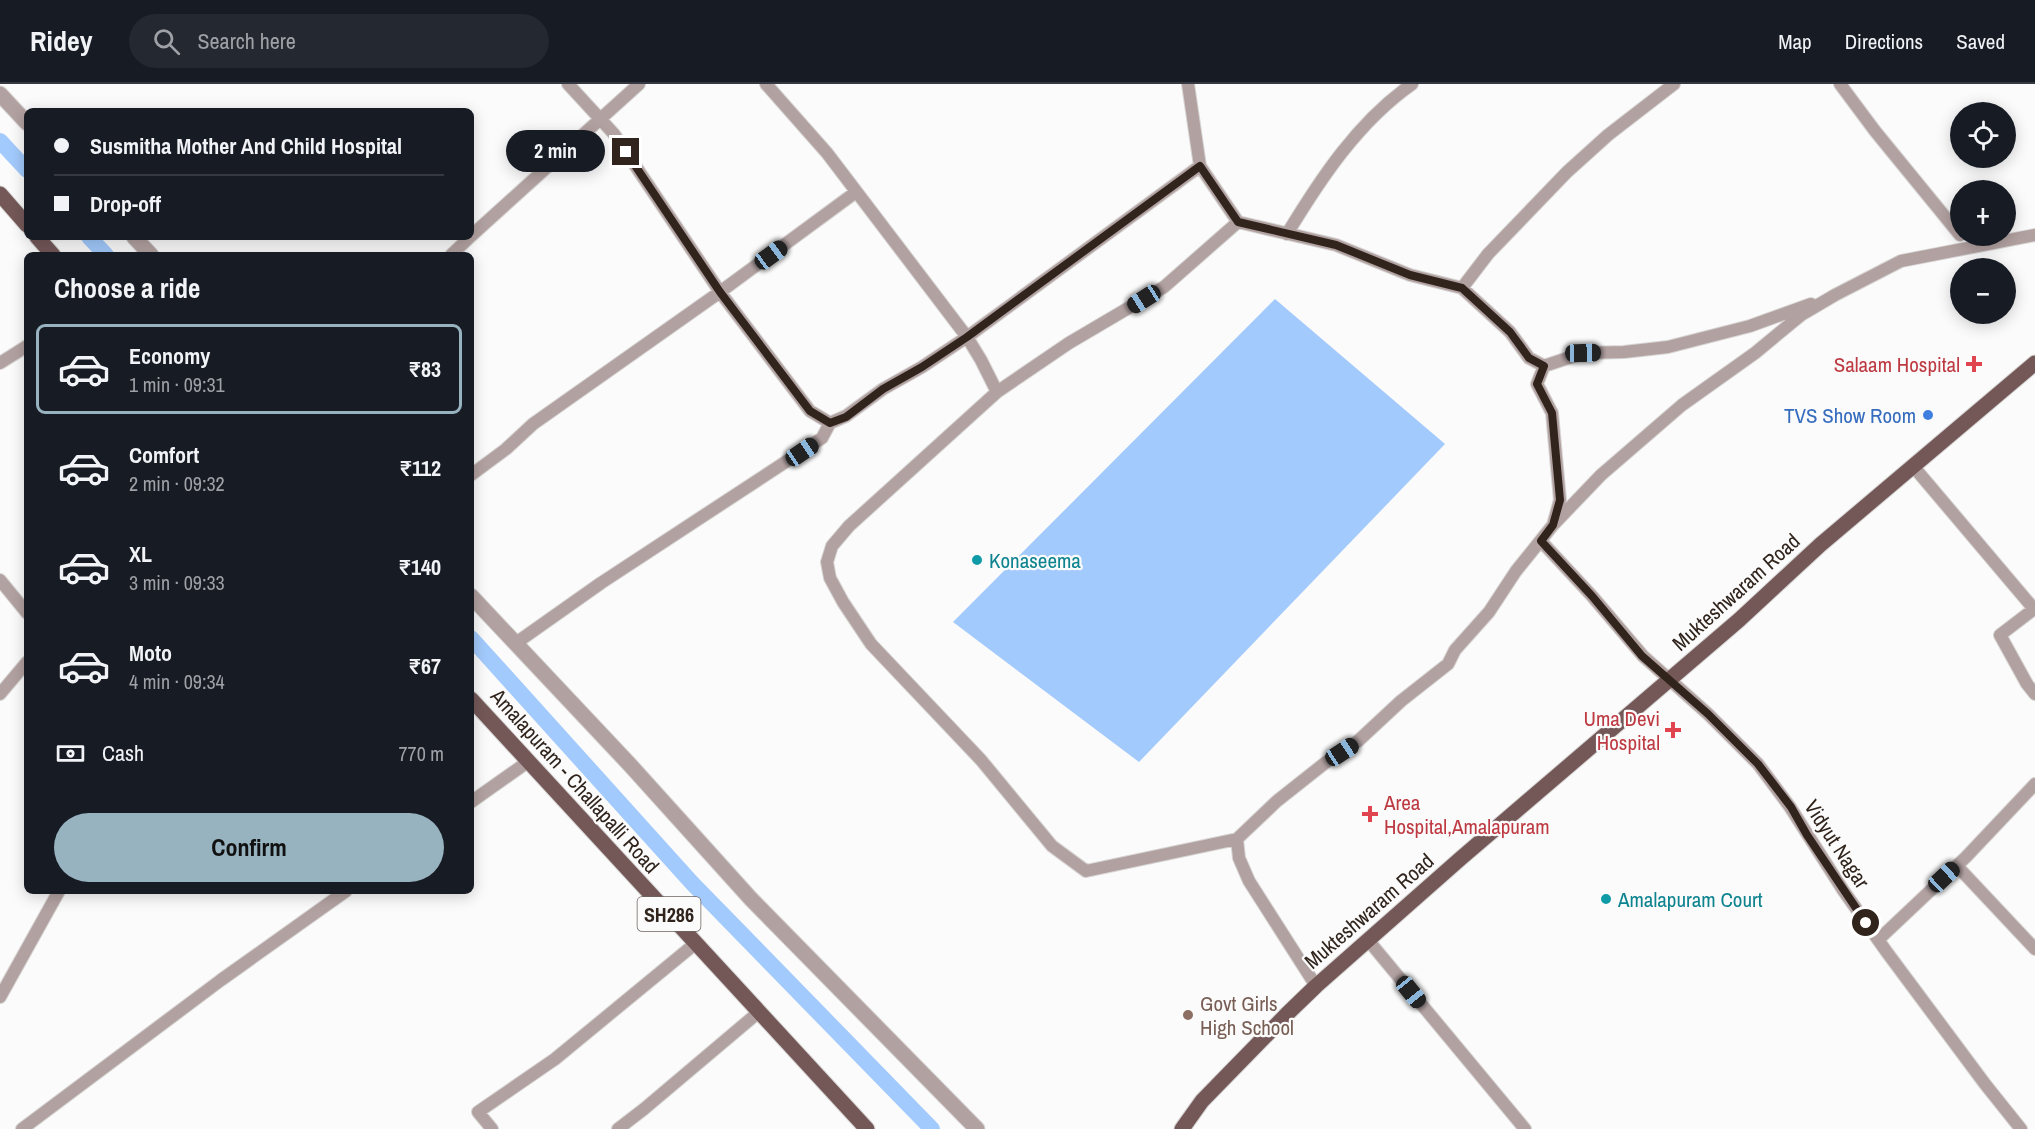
<!DOCTYPE html>
<meta charset="utf-8">
<style>
:root{--surface:#171b24;--page:#242831;--text:#f1f3f6;--muted:#9ea1a6;--line:#363941;--accent:#97b3c0}
body{margin:0;font-family:"Archivo Narrow",sans-serif;background:var(--page);color:var(--text);height:100vh;display:flex;flex-direction:column;font-size:22px;white-space:nowrap}
*{box-sizing:border-box;margin:0}
p{font-size:20px;color:var(--muted)}
.icon{flex:none;width:33px;height:33px;fill:none;stroke:currentColor;stroke-width:2;stroke-linecap:round;stroke-linejoin:round}
.map{position:relative;flex:1;overflow:hidden}
.sheet{position:absolute;left:24px;top:168px;width:450px;height:642px;display:flex;flex-direction:column;background:var(--surface);border-radius:9px;box-shadow:0 3px 15px #0003}
.sheet>*{flex:none}
.guide{position:absolute;left:24px;top:24px;width:450px;height:132px;border-radius:9px;box-shadow:0 3px 15px #0003;display:grid;align-content:center;height:132px;padding:0 30px;background:var(--surface)}
.controls{position:absolute;left:1950px;top:18px;display:grid;gap:12px}
.controls a{display:grid;place-items:center;width:66px;height:66px;border-radius:50%;background:var(--surface);box-shadow:0 3px 15px #0003;font-size:30px}
.end{position:absolute;width:27px;height:27px;margin:-14px;border:8px solid #30241d;background:#fff;box-shadow:0 0 0 3px #fff}
.from{border-radius:50%}
.bubble{position:absolute;height:42px;border-radius:21px;background:var(--surface);box-shadow:0 3px 15px #0003;font-size:20px;font-weight:700;line-height:42px;text-align:center}
.car{position:absolute;width:18px;height:36px;margin:-18px -9px;border-radius:8px;box-shadow:0 0 4px 2px #0007;background:linear-gradient(#222 24%,#8ab4d8 0 40%,#222 0 76%,#8ab4d8 0 86%,#222 0)}
.guide b{display:flex;align-items:center;gap:21px;height:57px;font-size:22px}
.guide b+b{border-top:2px solid var(--line)}
.guide i{width:15px;height:15px;background:var(--text)}
ul{padding:0;list-style:none}
li{display:flex;align-items:center;gap:18px;height:90px;margin:0 12px 9px;padding:0 18px;border:3px solid transparent;border-radius:9px}
li div{flex:1}
li b{display:block;font-size:22px}
li em{font-style:normal;font-weight:700}
li.on{border-color:var(--accent)}
li>.icon{width:54px;height:54px;stroke-width:1.5}
h2{padding:0 30px;font-size:27px;line-height:72px}
.pay{display:flex;align-items:center;gap:15px;height:66px;padding:0 30px;font-size:22px}
.pay p{margin-inline-start:auto}
.cta{display:flex;gap:12px;margin-top:auto;padding:12px 30px}
.cta a{flex:1;height:69px;border-radius:36px;background:var(--accent);color:#111;font-size:24px;font-weight:700;line-height:69px;text-align:center}
header{display:flex;align-items:center;gap:36px;box-sizing:border-box;height:84px;padding:0 30px;background:var(--surface);border-bottom:2px solid var(--line)}
header strong{font-size:28px}
nav{display:flex;gap:33px;margin-inline-start:auto;font-size:21px}
.search{width:420px;height:54px;background:var(--page);display:flex;align-items:center;gap:15px;box-sizing:border-box;padding:0 21px;border-radius:33px;color:var(--muted);font-size:22px}
.map>svg:first-child{display:block}
.water{fill:#a2cafc}
.lines{fill:none;stroke-linecap:round;stroke-linejoin:round}
.canal{stroke:#a2cafc;stroke-width:16}
.minor-casing{stroke:#d6d4d3;stroke-width:14}
.tertiary-casing{stroke:#d6d4d3;stroke-width:17}
.primary-casing{stroke:#d6d4d3;stroke-width:17}
.minor{stroke:#b2a1a1;stroke-width:12}
.tertiary{stroke:#b2a1a1;stroke-width:15}
.primary{stroke:#745858;stroke-width:15}
.route{stroke:#30241d;stroke-width:8}
.health-dot{fill:#e0444e;stroke:#fbfbfb;stroke-width:2}
.shop-dot{fill:#3f7fe0;stroke:#fbfbfb;stroke-width:2}
.culture-dot{fill:#0f9aa8;stroke:#fbfbfb;stroke-width:2}
.education-dot{fill:#8d6e63;stroke:#fbfbfb;stroke-width:2}
.labels{text-anchor:middle;dominant-baseline:central;stroke-width:4.5;stroke-linejoin:round;paint-order:stroke}
.shield{fill:#fbfbfb;stroke:#6d6460;stroke-width:1.5}
.shield-label{font-size:20px;font-weight:bold;fill:#30241d}
.health-label{font-size:21px;fill:#be3a42;stroke:#fbfbfb;text-anchor:end}
.shop-label{font-size:21px;fill:#366cbe;stroke:#fbfbfb;text-anchor:end}
.culture-label{font-size:21px;fill:#0d838f;stroke:#fbfbfb;text-anchor:start}
.street-label{font-size:21px;fill:#30241d;stroke:#fbfbfb}
.education-label{font-size:21px;fill:#785e54;stroke:#fbfbfb;text-anchor:start}
</style>
<header>
<strong>Ridey</strong>
<div class="search"><svg class="icon" aria-label="search" viewBox="0 0 24 24"><circle cx="10" cy="10" r="6"/><path d="M15 15l6 6"/></svg>Search here</div>
<nav><a>Map</a><a>Directions</a><a>Saved</a></nav>
</header>
<div class="map">
<svg width="2035" height="1045" viewBox="0 0 2035 1045">
<rect width="100%" height="100%" fill="#fbfbfb"/>
<!-- water -->
<path class="water" d="M1275 215 1445 360 1139 678 953 538Z"/>
<g class="lines">
<!-- canal -->
<path class="canal" d="M0 57 27 86
M89 153 106 171
M471 554 692 799 932 1045"/>
<defs>
<path id="minor" d="M568 0 614 50 720 208 810 327 830 339 846 332 883 305 922 283 967 253 981 276 997 308
M766 0 827 69 967 253 1200 82
M1188 0 1200 82 1238 138 1336 161 1410 191 1462 204 1510 248 1529 274 1544 282 1537 300 1552 329 1560 416 1553 441 1516 487 1489 528 1455 566 1448 580 1401 617 1358 657 1325 679 1277 717 1237 755 1239 774 1249 797 1316 902
M1840 0 1875 47 1960 151
M1287 150C1321 94 1358 38 1412 0
M471 152 639 0
M451 171 470 153
M1462 204 1488 170 1567 88 1608 51 1674 0
M0 279 27 262
M1544 282 1583 269 1624 268 1668 263 1750 242 1811 220
M1913 382 2034 525 2000 551 2027 600 2035 610
M471 391 506 365 533 340 720 208 856 108
M1554 440 1601 391 1682 321 1755 269 1801 231 1835 211 1901 177 2035 151
M1541 457 1592 512 1643 572 1708 630 1758 680 1790 723 1843 806 1886 867 1985 1000 2021 1045
M0 496 27 529
M516 559 601 499 822 354 830 339
M0 610 27 578
M471 718 529 677
M1237 755 1086 787 1052 762 981 676 871 560 843 518 830 494 827 478 832 462 849 442 997 308 1069 259 1164 203 1238 138
M1957 782 2035 865
M1368 856 1525 1045
M1878 856 1966 773 2035 700
M0 913 59 807
M22 1045 221 896 346 807
M492 1045 478 1028 555 975 696 859
M618 1045 644 1025 760 927"/>
<path id="tertiary" d="M0 10 27 39
M134 153 151 171
M471 512 631 682 751 815 977 1045"/>
<path id="primary" d="M0 110 27 141
M37 153 53 171
M471 615 867 1045
M1182 1045 1202 1017 1287 930 1316 902 1460 775 1739 536 1820 461 2035 279"/>
</defs>
<!-- minor casing -->
<use href="#minor" class="minor-casing"/>
<!-- tertiary casing -->
<use href="#tertiary" class="tertiary-casing"/>
<!-- primary casing -->
<use href="#primary" class="primary-casing"/>
<!-- minor -->
<use href="#minor" class="minor"/>
<!-- tertiary -->
<use href="#tertiary" class="tertiary"/>
<!-- primary -->
<use href="#primary" class="primary"/>
</g>
<g class="lines">
<!-- route -->
<path class="route" d="M626 68 720 208 810 327 830 339 846 333 883 305 922 283 967 253 1200 82 1238 138 1336 161 1410 191 1462 204 1510 248 1529 274 1544 282 1537 300 1552 329 1560 416 1553 441 1541 457 1592 512 1642 572 1708 630 1758 680 1791 723 1807 751 1866 839"/>
</g>
<!-- markers -->
<g class="health-dot">
<path d="M1971 271h6v6h6v6h-6v6h-6v-6h-6v-6h6z"/>
<path d="M1670 637h6v6h6v6h-6v6h-6v-6h-6v-6h6z"/>
<path d="M1367 721h6v6h6v6h-6v6h-6v-6h-6v-6h6z"/>
</g>
<circle class="shop-dot" cx="1928" cy="331" r="6"/>
<g class="culture-dot">
<circle cx="977" cy="476" r="6"/>
<circle cx="1606" cy="815" r="6"/>
</g>
<circle class="education-dot" cx="1188" cy="931" r="6"/>
<g class="labels">
<!-- shield labels -->
<rect class="shield" x="637.5" y="813" width="63" height="34" rx="4.5"/>
<g class="shield-label">
<text x="669" y="830">SH286</text>
</g>
<!-- health labels -->
<g class="health-label">
<text x="1960" y="280">Salaam Hospital</text>
<text x="1660" y="634">Uma Devi<tspan x="1660" dy="24">Hospital</tspan></text>
<text x="1384" y="718" text-anchor="start">Area<tspan x="1384" dy="24">Hospital,Amalapuram</tspan></text>
</g>
<!-- shop labels -->
<g class="shop-label">
<text x="1916" y="331">TVS Show Room</text>
</g>
<!-- culture labels -->
<g class="culture-label">
<text x="989" y="476">Konaseema</text>
<text x="1618" y="815">Amalapuram Court</text>
</g>
<!-- street labels -->
<g class="street-label">
<text transform="translate(1736 508) rotate(-42)">Mukteshwaram Road</text>
<text transform="translate(575 697) rotate(48)">Amalapuram - Challapalli Road</text>
<text transform="translate(1837 760) rotate(57)">Vidyut Nagar</text>
<text transform="translate(1369 827) rotate(-41)">Mukteshwaram Road</text>
</g>
<!-- education labels -->
<g class="education-label">
<text x="1200" y="919">Govt Girls<tspan x="1200" dy="24">High School</tspan></text>
</g>
</g>
</svg>
<div class="controls">
<a><svg class="icon" aria-label="locate" viewBox="0 0 24 24"><circle cx="12" cy="12" r="6"/><path d="M12 2v4M12 18v4M2 12h4M18 12h4"/></svg></a>
<a>+</a>
<a>−</a>
</div>
<i class="end from" style="left:1866px;top:839px"></i>
<i class="end" style="left:626px;top:68px"></i>
<div class="bubble" style="left:506px;top:46px;width:99px">2 min</div>
<i class="car" style="left:771px;top:171px;rotate:54deg"></i>
<i class="car" style="left:1144px;top:215px;rotate:238deg"></i>
<i class="car" style="left:1583px;top:269px;rotate:89deg"></i>
<i class="car" style="left:802px;top:368px;rotate:56deg"></i>
<i class="car" style="left:1342px;top:668px;rotate:57deg"></i>
<i class="car" style="left:1944px;top:793px;rotate:47deg"></i>
<i class="car" style="left:1411px;top:908px;rotate:141deg"></i>
<div class="guide">
<b><i class="from"></i>Susmitha Mother And Child Hospital</b>
<b><i></i>Drop-off</b>
</div>
<section class="sheet">
<h2>Choose a ride</h2>
<ul>
<li class="on"><svg class="icon" aria-label="car" viewBox="0 0 24 24"><path d="M5 17H2v-5l4-1 3-4h7l3 4 3 1v5h-3M9 17h6M6 11h13"/><circle cx="7" cy="17" r="2"/><circle cx="17" cy="17" r="2"/></svg><div><b>Economy</b><p>1 min · 09:31</p></div><em>₹83</em></li>
<li><svg class="icon" aria-label="car" viewBox="0 0 24 24"><path d="M5 17H2v-5l4-1 3-4h7l3 4 3 1v5h-3M9 17h6M6 11h13"/><circle cx="7" cy="17" r="2"/><circle cx="17" cy="17" r="2"/></svg><div><b>Comfort</b><p>2 min · 09:32</p></div><em>₹112</em></li>
<li><svg class="icon" aria-label="car" viewBox="0 0 24 24"><path d="M5 17H2v-5l4-1 3-4h7l3 4 3 1v5h-3M9 17h6M6 11h13"/><circle cx="7" cy="17" r="2"/><circle cx="17" cy="17" r="2"/></svg><div><b>XL</b><p>3 min · 09:33</p></div><em>₹140</em></li>
<li><svg class="icon" aria-label="car" viewBox="0 0 24 24"><path d="M5 17H2v-5l4-1 3-4h7l3 4 3 1v5h-3M9 17h6M6 11h13"/><circle cx="7" cy="17" r="2"/><circle cx="17" cy="17" r="2"/></svg><div><b>Moto</b><p>4 min · 09:34</p></div><em>₹67</em></li>
</ul>
<div class="pay"><svg class="icon" aria-label="cash" viewBox="0 0 24 24"><path d="M3 7h18v10H3z"/><circle cx="12" cy="12" r="2"/></svg>Cash<p>770 m</p></div>
<div class="cta"><a>Confirm</a></div>
</section>
</div>
